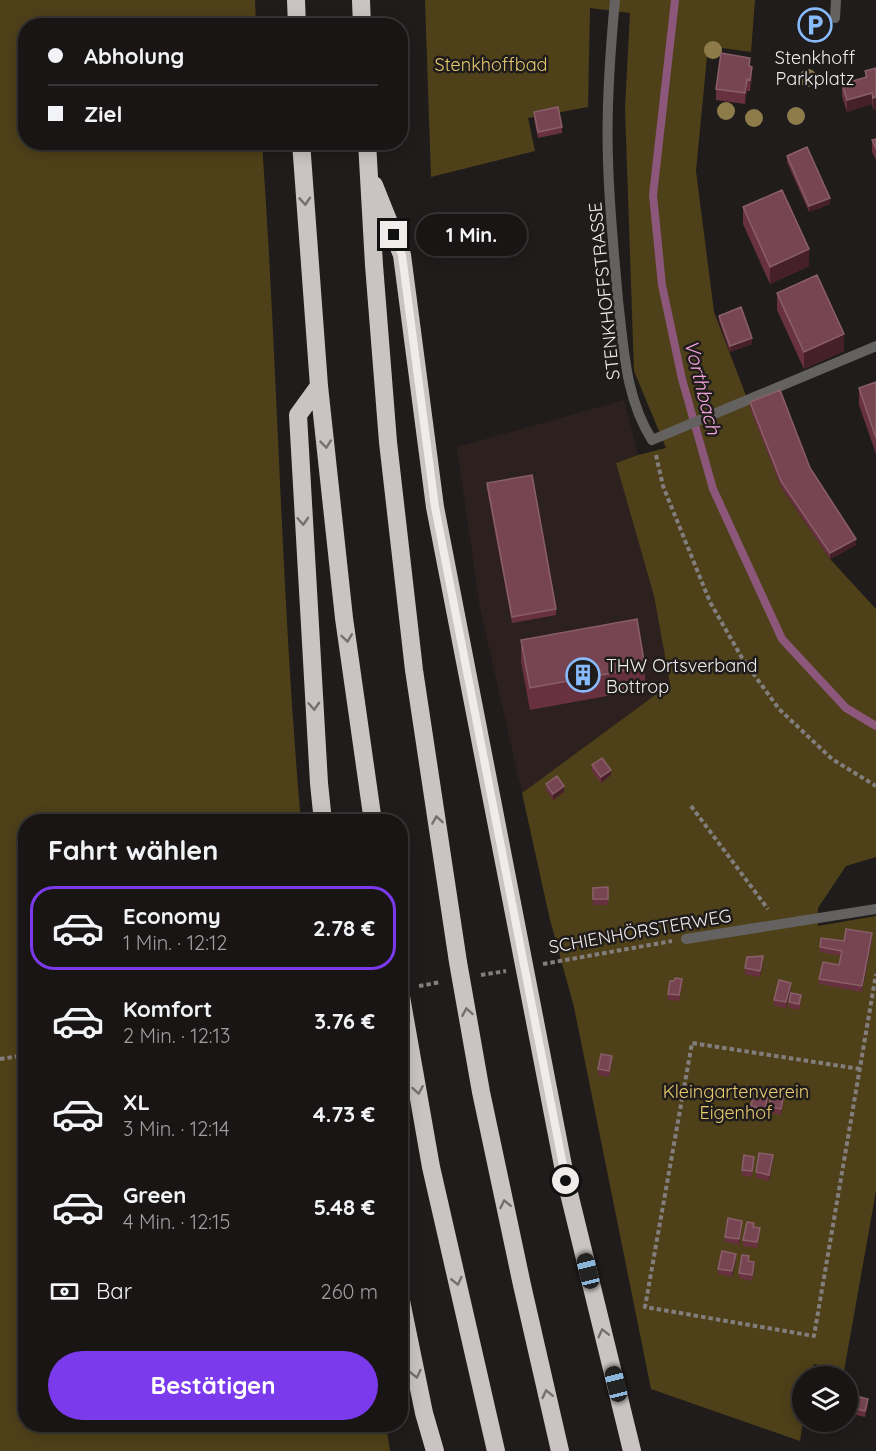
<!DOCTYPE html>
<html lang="de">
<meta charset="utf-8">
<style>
:root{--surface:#181514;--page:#252222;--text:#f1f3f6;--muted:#9f9fa0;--line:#363434;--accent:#7c3aed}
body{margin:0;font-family:Quicksand,sans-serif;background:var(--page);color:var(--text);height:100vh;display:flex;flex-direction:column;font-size:22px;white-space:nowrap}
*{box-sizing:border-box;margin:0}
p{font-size:20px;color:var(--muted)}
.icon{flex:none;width:33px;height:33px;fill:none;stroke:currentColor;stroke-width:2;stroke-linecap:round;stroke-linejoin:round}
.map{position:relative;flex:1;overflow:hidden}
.panel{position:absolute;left:18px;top:814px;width:390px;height:618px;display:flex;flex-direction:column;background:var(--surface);border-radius:24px;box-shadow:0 3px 15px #0003,0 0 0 2px var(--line)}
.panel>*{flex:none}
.banner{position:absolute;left:18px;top:18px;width:390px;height:132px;border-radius:24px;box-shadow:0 3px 15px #0003,0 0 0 2px var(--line);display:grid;align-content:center;height:132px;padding:0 30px;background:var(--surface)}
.controls{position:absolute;left:792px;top:1366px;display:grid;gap:12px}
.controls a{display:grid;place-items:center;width:66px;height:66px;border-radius:50%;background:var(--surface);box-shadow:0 3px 15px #0003,0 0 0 2px var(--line);font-size:30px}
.end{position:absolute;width:27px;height:27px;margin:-14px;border:8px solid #efeceb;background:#111;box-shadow:0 0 0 3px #111}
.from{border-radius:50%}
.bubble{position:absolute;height:42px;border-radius:21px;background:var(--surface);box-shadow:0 3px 15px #0003,0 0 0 2px var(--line);font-size:20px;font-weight:700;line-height:42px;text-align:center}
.car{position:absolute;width:18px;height:36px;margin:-18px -9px;border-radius:8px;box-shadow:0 0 4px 2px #0007;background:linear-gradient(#222 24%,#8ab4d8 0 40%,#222 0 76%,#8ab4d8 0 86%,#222 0)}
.banner b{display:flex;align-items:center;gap:21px;height:57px;font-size:22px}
.banner b+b{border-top:2px solid var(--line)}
.banner i{width:15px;height:15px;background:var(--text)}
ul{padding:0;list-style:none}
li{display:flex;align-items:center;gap:18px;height:84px;margin:0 12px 9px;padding:0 18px;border:3px solid transparent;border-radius:24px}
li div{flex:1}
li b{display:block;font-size:22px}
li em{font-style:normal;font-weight:700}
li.on{border-color:var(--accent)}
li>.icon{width:54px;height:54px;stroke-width:1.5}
h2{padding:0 30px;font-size:27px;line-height:72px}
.pay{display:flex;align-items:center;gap:15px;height:66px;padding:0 30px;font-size:22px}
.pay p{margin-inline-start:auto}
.primary-button{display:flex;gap:12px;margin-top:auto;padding:12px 30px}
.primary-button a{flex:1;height:69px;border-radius:36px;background:var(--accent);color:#fff;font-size:24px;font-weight:700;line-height:69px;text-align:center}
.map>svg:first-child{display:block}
.built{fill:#2c211e}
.green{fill:#4e4119}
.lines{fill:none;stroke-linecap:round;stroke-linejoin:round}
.stream{stroke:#8c577b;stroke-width:8}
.path{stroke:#827e7d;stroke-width:4;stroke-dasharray:4.5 3;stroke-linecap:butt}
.lane{stroke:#646261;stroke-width:10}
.highway{stroke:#c9c4c1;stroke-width:18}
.tree{fill:#8d7c49}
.wall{fill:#68313f}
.shaded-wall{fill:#452029}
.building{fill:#774551;stroke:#8a5f6a;stroke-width:1.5}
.oneway{stroke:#74706e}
.route{stroke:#efeceb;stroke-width:8}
.labels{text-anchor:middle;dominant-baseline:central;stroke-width:5;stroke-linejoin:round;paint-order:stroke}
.poi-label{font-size:18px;fill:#efeceb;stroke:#201c1b}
.park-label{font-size:18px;fill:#e7ca6f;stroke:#201c1b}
.street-label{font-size:18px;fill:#efeceb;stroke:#201c1b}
.water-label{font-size:20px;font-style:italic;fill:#f6a6dc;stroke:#201c1b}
</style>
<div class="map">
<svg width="876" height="1451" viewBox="0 0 876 1451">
<rect width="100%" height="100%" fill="#201c1b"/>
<!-- built -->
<path class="built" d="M624 400 638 455 616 463 654 596 670 684 522 793 480 608 457 447Z"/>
<!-- green -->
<path class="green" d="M0 0H255L256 25 26 26V142L262 143C278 369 281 596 301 822H26V1425H386L390 1451H0Z
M425 0H755L751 52 708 46 696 171 714 312 781 487 830 559 876 609V857L846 866 818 908V926L876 916V1191L844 1371 814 1364 811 1377H802L803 1422 800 1441 651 1389 574 1007 550 920 522 793 670 684 654 596 616 463 638 455 666 448 634 371 625 108 630 13 590 8 588 107 528 118 535 151 431 177Z"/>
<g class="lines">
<!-- stream -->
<path class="stream" d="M675 0 653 195 662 285 682 379 713 489 782 639 846 708 876 726"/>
<!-- path -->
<path class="path" d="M656 455 663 486 710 602 742 658 779 709 832 759 876 786
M691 806 768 909
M543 964 672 941
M481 975 506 971
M419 986 441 982
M0 1059 26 1055
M860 1069 692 1043 645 1307 814 1336 876 974"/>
<!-- lane -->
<path class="lane" d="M615 0C610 53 606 106 608 159 609 206 614 253 618 300 624 349 625 397 652 440L876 346
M835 18 836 0
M686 939 876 909"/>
<!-- highway -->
<path class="highway" d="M296 0 297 26
M361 0 362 26
M301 142 319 386 344 618 373 822
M367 142 374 265 388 442 414 670 458 962 481 1092 522 1285 560 1451
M374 185 402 255 435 507 566 1181 632 1451
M319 386 298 415 319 783 323 822
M400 991 431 1167 496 1451
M400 1296 424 1413 435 1451"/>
</g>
<!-- trees -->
<g class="tree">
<circle cx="713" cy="50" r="9"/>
<circle cx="808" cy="78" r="9"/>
<circle cx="726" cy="111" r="9"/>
<circle cx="796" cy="116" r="9"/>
<circle cx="754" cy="118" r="9"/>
</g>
<!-- wall -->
<path class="wall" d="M750 66 752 78 750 91H747L745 104 716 100V89Z
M876 68 873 110 872 104 847 112 842 96V84L865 77V71Z
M534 112 562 127V133L538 138 534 118Z
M876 139V160L872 152V140Z
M787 156 830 204 809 212 787 162Z
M743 207 809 266 770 284 743 224Z
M777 293 844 351 804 369 777 310Z
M719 316 752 344 730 352 719 321Z
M876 382V454L859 405V388Z
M750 402 810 468 856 545 830 559 781 487 750 408Z
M487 483 556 609V615L512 623 487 489Z
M521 640 645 667V689L530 710 521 662Z
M592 765 611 775 601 783 592 771Z
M546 784 564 792 553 800 546 790Z
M608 887V905H593V888Z
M872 939 862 992 819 984V979L839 965 841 956 820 952V947L844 941Z
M763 962 760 977 745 974V968Z
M682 985 679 1001 668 1000V994Z
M791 989 786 1008 774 1006V1000Z
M801 1001 799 1010 789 1008V1002Z
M612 1062 609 1077 598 1075V1069Z
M769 1096 765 1115 751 1112V1106Z
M784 1099 781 1115 769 1113V1107Z
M773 1161 769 1181 756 1178V1172Z
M754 1163 752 1177 742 1175V1170Z
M742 1227 739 1245 725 1242V1237Z
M760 1234 757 1248 743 1246V1240Z
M736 1259 732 1277 718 1274V1269Z
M754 1268 752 1281 739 1278V1273Z
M848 1394 868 1405 865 1417 848 1413Z"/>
<!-- shaded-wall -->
<path class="shaded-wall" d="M752 67V78L750 91V80Z
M747 79V91L745 104V93Z
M872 93V104L847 112V100Z
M876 97V109L873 110V98Z
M830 198V204L809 212V206Z
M809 249V266L770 284V267Z
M844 334V351L804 369V352Z
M752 338V344L730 352V346Z
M856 539V545L830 559V553Z
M611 770V775L601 783V777Z
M564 786V792L553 800V794Z
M872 933V939L862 992V986Z
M763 956V962L760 977V971Z
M791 983V989L786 1008V1002Z
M769 1090V1096L765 1115V1109Z
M784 1094V1099L781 1115V1109Z
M773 1155V1161L769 1181V1175Z
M742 1221V1227L739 1245V1239Z
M736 1254V1259L732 1277V1271Z
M868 1399V1405L865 1417V1411Z"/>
<!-- building -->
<path class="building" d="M721 53 750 58 749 66 752 67 750 80 747 79 745 93 716 89Z
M876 68V97L873 98 872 93 847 100 842 84 867 77 865 71Z
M558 107 562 127 538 132 534 112Z
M876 139V149L872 140Z
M807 147 830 198 809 206 787 156Z
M782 190 809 249 770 267 743 207Z
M817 275 844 334 804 352 777 293Z
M741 307 752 338 730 346 719 316Z
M876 382V438L859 388Z
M780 390 810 468 856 539 830 553 781 481 750 402Z
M532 475 556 609 512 617 487 483Z
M637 619 645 667 530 688 521 640Z
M602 758 611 770 601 777 592 765Z
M557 776 564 786 553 794 546 784Z
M608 887V899H593V888Z
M846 929 872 933 862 986 819 979 823 962 839 965 842 951 820 947 821 938 844 941Z
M763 956 760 971 745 968 747 957Z
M675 978 682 979 679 995 668 994 670 981H674Z
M779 980 791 983 786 1002 774 1000Z
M791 993 801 995 799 1004 789 1002Z
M601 1054 612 1056 609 1071 598 1069Z
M755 1087 769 1090 765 1109 751 1106Z
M772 1091 784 1094 781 1109 769 1107Z
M759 1153 773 1155 769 1175 756 1172Z
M744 1155 754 1157 752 1171 742 1170Z
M728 1218 742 1221 739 1239 725 1237Z
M747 1222 754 1223 753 1227 760 1228 757 1242 743 1240Z
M722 1251 736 1254 732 1271 718 1269Z
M742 1255 749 1256 748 1261 754 1262 752 1275 739 1273Z
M848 1394 868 1399 865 1411 848 1407Z"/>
<!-- one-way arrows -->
<defs><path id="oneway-chevron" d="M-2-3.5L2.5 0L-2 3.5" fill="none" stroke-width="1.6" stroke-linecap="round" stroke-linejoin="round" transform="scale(1.5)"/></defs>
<g class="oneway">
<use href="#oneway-chevron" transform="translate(305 201) rotate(86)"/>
<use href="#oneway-chevron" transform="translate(326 444) rotate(84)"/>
<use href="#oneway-chevron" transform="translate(303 521) rotate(87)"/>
<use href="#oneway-chevron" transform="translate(347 638) rotate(82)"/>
<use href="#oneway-chevron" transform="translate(314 706) rotate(87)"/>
<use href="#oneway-chevron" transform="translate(437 820) rotate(-99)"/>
<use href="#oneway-chevron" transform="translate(467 1012) rotate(-100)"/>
<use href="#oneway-chevron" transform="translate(418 1090) rotate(80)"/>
<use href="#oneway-chevron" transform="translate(505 1204) rotate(-102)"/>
<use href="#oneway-chevron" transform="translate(457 1281) rotate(77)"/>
<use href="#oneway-chevron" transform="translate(603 1333) rotate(-104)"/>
<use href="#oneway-chevron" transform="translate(416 1374) rotate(78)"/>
<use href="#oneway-chevron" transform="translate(547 1394) rotate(-103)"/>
</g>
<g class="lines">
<!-- route -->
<path class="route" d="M394 235 402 255 435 507 566 1181"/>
</g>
<!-- icons -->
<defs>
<symbol id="parking-ring" viewBox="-11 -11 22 22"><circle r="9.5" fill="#201c1b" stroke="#88bbfc" stroke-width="1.5"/><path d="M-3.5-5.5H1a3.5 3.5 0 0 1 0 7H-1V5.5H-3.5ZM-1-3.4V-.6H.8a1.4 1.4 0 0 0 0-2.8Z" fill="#88bbfc"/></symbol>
<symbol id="building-ring" viewBox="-11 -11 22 22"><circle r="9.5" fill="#201c1b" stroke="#88bbfc" stroke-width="1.5"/><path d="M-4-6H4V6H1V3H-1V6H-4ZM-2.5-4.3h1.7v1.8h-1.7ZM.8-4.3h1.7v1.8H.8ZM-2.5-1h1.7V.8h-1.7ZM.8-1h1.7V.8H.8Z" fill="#88bbfc"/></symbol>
</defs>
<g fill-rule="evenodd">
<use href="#parking-ring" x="796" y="6" width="38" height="38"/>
<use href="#building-ring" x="564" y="656" width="38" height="38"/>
</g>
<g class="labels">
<!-- poi labels -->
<g class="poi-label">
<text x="815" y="57">Stenkhoff<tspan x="815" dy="21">Parkplatz</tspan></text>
<text x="606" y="665" text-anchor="start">THW Ortsverband<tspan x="606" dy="21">Bottrop</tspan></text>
</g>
<!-- park labels -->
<g class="park-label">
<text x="491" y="64">Stenkhoffbad</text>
<text x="736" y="1091">Kleingartenverein<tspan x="736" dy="21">Eigenhof</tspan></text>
</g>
<!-- street labels -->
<g class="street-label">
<text transform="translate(604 291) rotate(-96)">STENKHOFFSTRASSE</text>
<text transform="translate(640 931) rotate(-10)">SCHIENHÖRSTERWEG</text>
</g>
<!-- water labels -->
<g class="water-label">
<text transform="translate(703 387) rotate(76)">Vorthbach</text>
</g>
</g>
</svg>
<div class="controls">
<a><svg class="icon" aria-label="layers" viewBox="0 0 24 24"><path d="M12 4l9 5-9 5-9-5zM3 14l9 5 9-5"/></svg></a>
</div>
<i class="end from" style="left:566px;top:1181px"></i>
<i class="end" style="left:394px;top:235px"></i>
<div class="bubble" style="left:416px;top:214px;width:111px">1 Min.</div>
<i class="car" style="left:588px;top:1271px;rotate:346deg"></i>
<i class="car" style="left:616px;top:1384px;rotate:346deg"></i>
<div class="banner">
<b><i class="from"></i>Abholung</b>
<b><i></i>Ziel</b>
</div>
<section class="panel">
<h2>Fahrt wählen</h2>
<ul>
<li class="on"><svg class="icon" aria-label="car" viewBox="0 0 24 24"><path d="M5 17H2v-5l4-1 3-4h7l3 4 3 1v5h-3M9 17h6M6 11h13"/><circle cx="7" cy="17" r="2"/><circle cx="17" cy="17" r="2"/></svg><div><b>Economy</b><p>1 Min. · 12:12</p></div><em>2.78 €</em></li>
<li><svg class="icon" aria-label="car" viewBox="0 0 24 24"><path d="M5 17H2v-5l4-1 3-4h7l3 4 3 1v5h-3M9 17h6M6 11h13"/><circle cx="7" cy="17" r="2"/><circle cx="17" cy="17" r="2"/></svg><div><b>Komfort</b><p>2 Min. · 12:13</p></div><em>3.76 €</em></li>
<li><svg class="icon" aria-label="car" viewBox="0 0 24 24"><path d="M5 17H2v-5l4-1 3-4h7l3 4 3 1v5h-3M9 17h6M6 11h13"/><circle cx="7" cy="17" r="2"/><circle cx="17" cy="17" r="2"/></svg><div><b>XL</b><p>3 Min. · 12:14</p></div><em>4.73 €</em></li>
<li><svg class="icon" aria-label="car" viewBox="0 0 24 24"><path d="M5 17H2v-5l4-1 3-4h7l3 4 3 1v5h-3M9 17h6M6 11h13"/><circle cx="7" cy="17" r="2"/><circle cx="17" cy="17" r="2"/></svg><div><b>Green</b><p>4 Min. · 12:15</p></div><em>5.48 €</em></li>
</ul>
<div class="pay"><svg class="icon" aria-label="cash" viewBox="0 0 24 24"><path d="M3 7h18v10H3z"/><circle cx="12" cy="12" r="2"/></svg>Bar<p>260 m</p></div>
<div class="primary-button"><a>Bestätigen</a></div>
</section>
</div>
